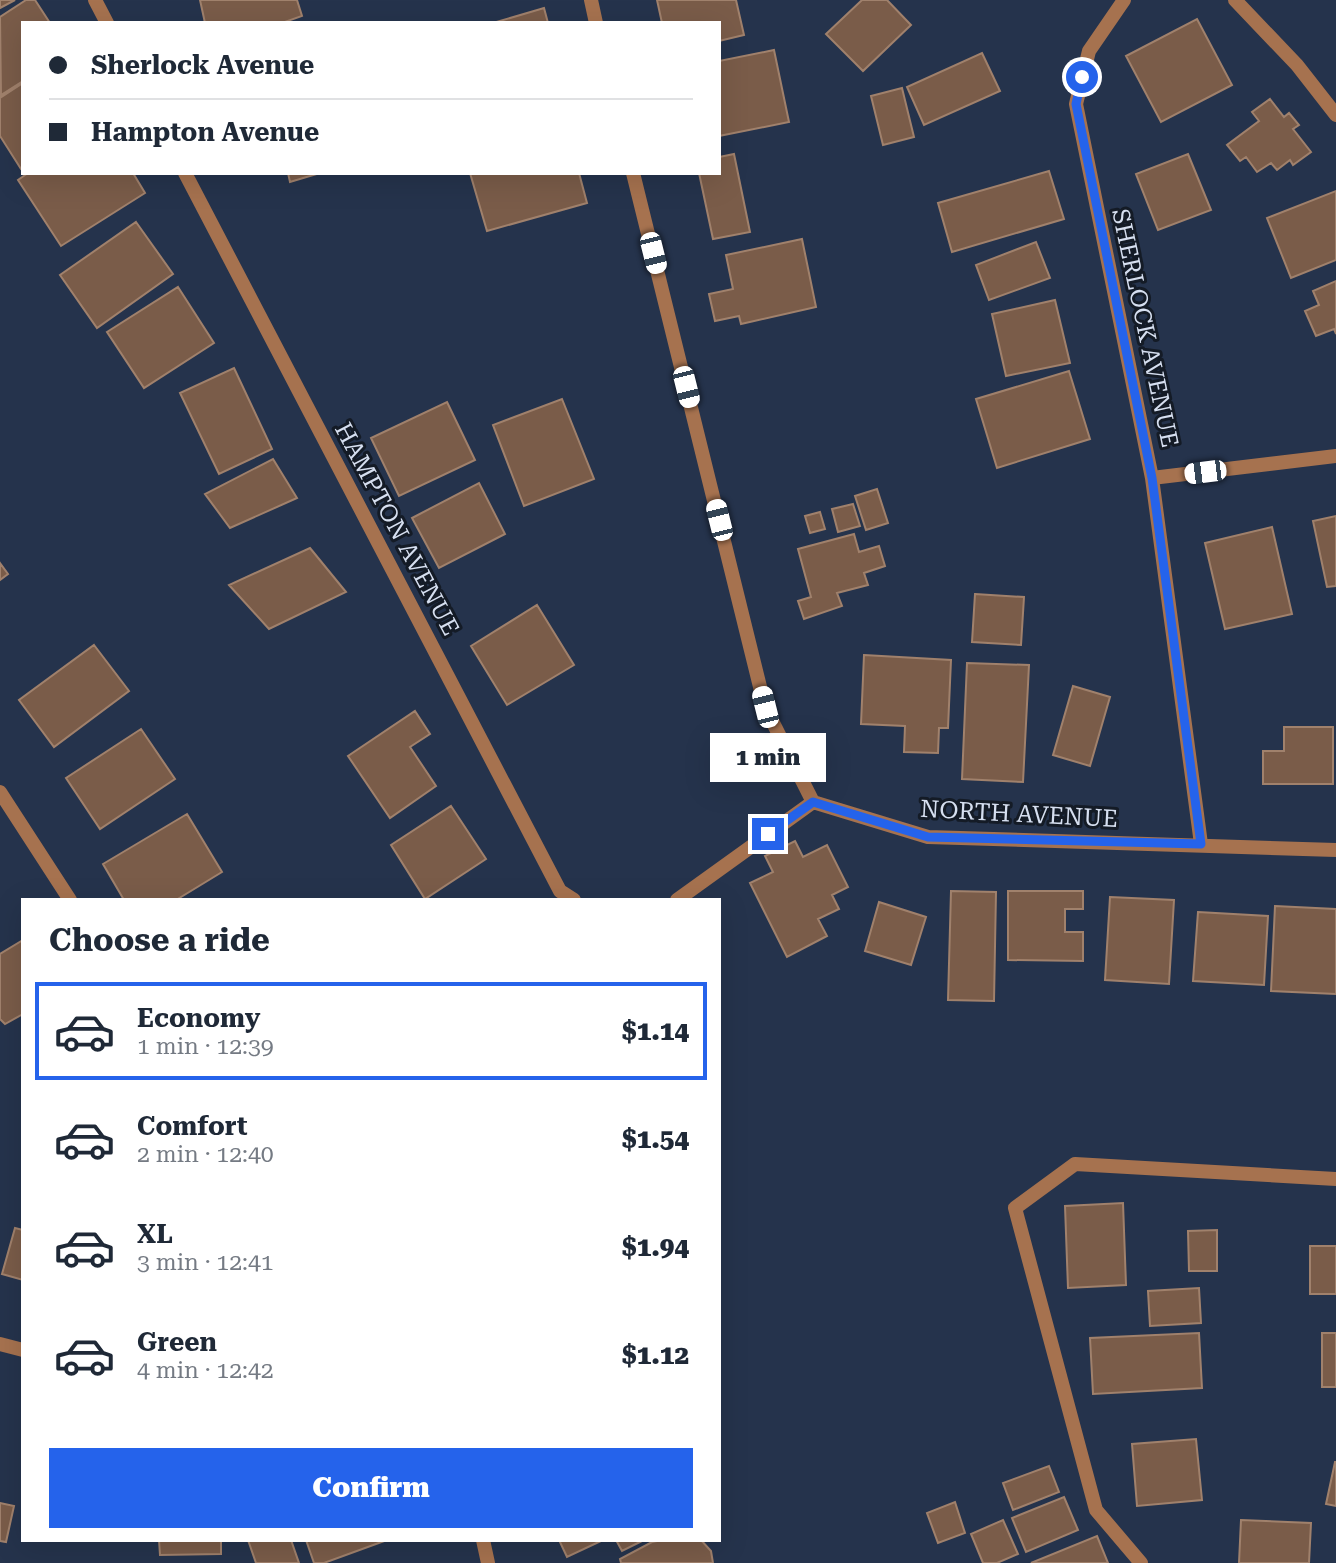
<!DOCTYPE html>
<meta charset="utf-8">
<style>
:root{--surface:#fff;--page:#f2f2f3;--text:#1f2937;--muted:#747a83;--line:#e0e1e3;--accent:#2563eb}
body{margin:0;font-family:"Roboto Serif",serif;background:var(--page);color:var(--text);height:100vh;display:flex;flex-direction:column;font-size:26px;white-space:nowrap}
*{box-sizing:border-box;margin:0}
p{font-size:23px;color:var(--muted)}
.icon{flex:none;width:38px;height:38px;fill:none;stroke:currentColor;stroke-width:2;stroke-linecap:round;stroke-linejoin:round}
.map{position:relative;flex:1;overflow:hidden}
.side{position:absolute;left:21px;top:898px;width:700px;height:644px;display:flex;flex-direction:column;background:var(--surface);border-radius:0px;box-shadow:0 7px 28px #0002}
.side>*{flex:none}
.hud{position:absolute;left:21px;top:21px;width:700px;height:154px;border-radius:0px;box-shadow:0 7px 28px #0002;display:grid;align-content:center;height:154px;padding:0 28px;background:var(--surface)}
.end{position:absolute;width:32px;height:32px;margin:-16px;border:9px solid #2563eb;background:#fff;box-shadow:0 0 0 4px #fff}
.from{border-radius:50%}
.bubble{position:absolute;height:49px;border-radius:0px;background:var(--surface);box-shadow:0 7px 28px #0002;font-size:23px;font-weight:800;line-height:49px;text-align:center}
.car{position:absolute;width:21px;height:42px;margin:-21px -10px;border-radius:9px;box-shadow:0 0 5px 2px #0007;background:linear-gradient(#fff 24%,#345 0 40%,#fff 0 76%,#345 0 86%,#fff 0)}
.hud b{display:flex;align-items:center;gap:24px;height:66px;font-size:26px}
.hud b+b{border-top:2px solid var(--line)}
.hud i{width:18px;height:18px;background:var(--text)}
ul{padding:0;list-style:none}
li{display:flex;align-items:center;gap:21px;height:98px;margin:0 14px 10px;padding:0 14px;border:4px solid transparent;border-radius:0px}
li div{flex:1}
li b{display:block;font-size:26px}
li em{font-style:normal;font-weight:800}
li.selected{border-color:var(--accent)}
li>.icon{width:63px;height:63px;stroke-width:1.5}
h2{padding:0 28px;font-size:32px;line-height:84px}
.primary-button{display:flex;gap:14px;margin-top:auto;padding:14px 28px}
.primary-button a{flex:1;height:80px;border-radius:0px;background:var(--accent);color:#fff;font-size:28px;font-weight:800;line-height:80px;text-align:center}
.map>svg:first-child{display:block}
.building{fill:#7a5c49;stroke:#a0816c;stroke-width:2}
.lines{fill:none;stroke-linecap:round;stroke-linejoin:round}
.street{stroke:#a6724f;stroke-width:14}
.route{stroke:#2563eb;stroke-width:9}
.labels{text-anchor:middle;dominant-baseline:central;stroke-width:6;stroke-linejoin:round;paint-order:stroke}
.street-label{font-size:24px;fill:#d6dff0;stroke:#141b26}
</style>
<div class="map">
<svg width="1336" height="1563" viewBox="0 0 1336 1563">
<rect width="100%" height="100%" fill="#25334c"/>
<!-- building -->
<path class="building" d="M0 0H15L0 8Z
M26 0H35L50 23H23V81L1 95 0 17Z
M200 0H297L302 16 282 23H205Z
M657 0H736L744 35 719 41V23H662Z
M862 0H887L911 25 863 71 826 34Z
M544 8 548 23H493Z
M1197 19 1232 85 1161 122 1126 56Z
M774 50 789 122 719 136V61Z
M982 53 1000 91 924 125 907 87Z
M23 83V168L21 169 0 136V98Z
M902 88 914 137 883 145 871 96Z
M1270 99 1284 117 1289 113 1299 125 1293 129 1311 152 1293 165 1290 160 1277 170 1271 163 1257 172 1246 157 1240 161 1227 145 1259 121 1252 112Z
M734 154 750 232 713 239 699 173H719V157Z
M1188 154 1211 210 1158 230 1136 174Z
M1049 171 1064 219 952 252 938 203Z
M28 173H133L145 193 61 246 18 180Z
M288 173H320L290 182Z
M470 173H579L587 203 487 231Z
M1336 191V260L1291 278 1267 218Z
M136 222 173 274 97 328 60 275Z
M802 239 816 307 741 324 739 316 715 321 709 294 733 289 726 255Z
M1036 242 1050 278 989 300 976 265Z
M1336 281V334L1334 329 1316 336 1305 311 1319 305 1313 291Z
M178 287 214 343 144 388 107 332Z
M1055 300 1070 363 1006 376 992 314Z
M234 368 272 449 219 474 180 393Z
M1069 371 1090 439 997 468 976 399Z
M562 399 594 479 524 506 493 425Z
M447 402 475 460 399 496 371 438Z
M273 459 297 498 230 528 205 494Z
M479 483 505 534 439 568 412 518Z
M877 489 888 523 866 530 855 496Z
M853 504 860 526 838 532 832 509Z
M820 512 825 529 810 533 805 516Z
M1336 516V586L1327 587 1313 521Z
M1272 527 1292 614 1225 629 1205 543Z
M854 534 859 552 879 546 885 566 864 573 868 585 837 593 842 606 804 619 798 601 811 597 798 549Z
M310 548 346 592 269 629 229 585Z
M0 563 8 574 0 580Z
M975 594 1024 597 1021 645 972 642Z
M537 605 574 665 507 705 471 646Z
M94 645 129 691 54 747 19 700Z
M864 655 951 660 948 728H939L938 753 904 752 905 726 861 724Z
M967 663 1029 665 1023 782 962 779Z
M1073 686 1110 697 1090 766 1053 755Z
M415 711 430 734 410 747 436 786 390 818 348 756Z
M1284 727H1333V784H1263V751H1284Z
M141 729 175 779 100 829 66 778Z
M451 806 486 859 425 899 391 845Z
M187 814 222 872 176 900H124L103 864Z
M795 841 803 857 827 845 848 887 832 895 839 909 818 919 827 936 787 957 750 883 773 872 765 856Z
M951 891 996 892 994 1001 948 1000Z
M1008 891H1083V909H1065V932H1083V961L1008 960Z
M1110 897 1174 900 1169 984 1105 980Z
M879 902 926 917 911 965 865 951Z
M1275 906 1336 909V994L1271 991Z
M1198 912 1268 916 1264 985 1193 981Z
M23 940V1014L5 1024 0 1019V954Z
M1123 1203 1126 1285 1068 1288 1065 1206Z
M15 1228 23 1230V1280L2 1274Z
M1217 1230V1271H1189L1188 1231Z
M1310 1246H1336V1294H1310Z
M1199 1288 1201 1323 1150 1326 1148 1291Z
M1199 1333 1202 1388 1093 1394 1090 1338Z
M1322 1333H1336V1387H1322Z
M1196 1439 1202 1500 1137 1506 1132 1444Z
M1335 1462H1336V1506L1326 1504Z
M1049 1466 1059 1492 1013 1510 1003 1483Z
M1064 1497 1078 1530 1026 1552 1012 1518Z
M955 1502 965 1533 938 1543 927 1513Z
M0 1503 14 1506 6 1542 0 1541Z
M1003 1520 1018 1554 997 1563H983L971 1534Z
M1241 1520 1311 1523 1309 1563H1239Z
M1097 1536 1108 1563H1031Z
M159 1540H221V1554L160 1555Z
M248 1540H291L299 1563H256Z
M306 1540H387L324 1563H314Z
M559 1540H603L567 1557Z
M616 1540H644L622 1551Z
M662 1540H701L711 1551 713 1563H621L620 1559 652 1542Z"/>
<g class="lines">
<!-- street -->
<path class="street" d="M95 0 107 23
M591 0 596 23
M1124 0 1089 51 1076 104 1152 478 1201 844
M1235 0 1297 65 1336 115
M185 173 560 891 574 900
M633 173 765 707 813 802 928 837 1336 850
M1152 478 1336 456
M0 792 70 900
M677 900 813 802
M0 1344 23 1350
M483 1540 488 1563
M1141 1563 1096 1510 1015 1208 1075 1164 1336 1179"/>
</g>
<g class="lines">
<!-- route -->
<path class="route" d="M768 834 813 802 928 837 1201 844 1152 478 1076 104 1082 77"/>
</g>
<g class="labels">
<!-- street labels -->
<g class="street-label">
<text transform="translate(1145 328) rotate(78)">SHERLOCK AVENUE</text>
<text transform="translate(397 529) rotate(62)">HAMPTON AVENUE</text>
<text transform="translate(1019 814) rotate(3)">NORTH AVENUE</text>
</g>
</g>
</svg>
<i class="end from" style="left:1082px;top:77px"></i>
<i class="end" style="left:768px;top:834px"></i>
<div class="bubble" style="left:710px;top:733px;width:116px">1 min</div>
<i class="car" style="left:653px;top:253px;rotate:166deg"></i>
<i class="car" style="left:686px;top:387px;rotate:166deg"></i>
<i class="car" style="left:1205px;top:472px;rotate:263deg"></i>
<i class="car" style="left:719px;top:520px;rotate:346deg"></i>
<i class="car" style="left:765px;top:707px;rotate:346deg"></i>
<div class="hud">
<b><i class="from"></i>Sherlock Avenue</b>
<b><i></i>Hampton Avenue</b>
</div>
<section class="side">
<h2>Choose a ride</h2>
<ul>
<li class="selected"><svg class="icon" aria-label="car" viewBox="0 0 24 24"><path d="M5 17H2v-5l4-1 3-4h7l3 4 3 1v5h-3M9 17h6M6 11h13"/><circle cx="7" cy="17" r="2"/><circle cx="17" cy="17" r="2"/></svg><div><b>Economy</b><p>1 min · 12:39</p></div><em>$1.14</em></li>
<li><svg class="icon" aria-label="car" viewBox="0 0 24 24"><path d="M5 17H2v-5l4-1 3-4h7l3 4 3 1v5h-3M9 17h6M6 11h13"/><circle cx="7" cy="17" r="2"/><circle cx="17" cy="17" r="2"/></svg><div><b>Comfort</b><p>2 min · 12:40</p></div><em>$1.54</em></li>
<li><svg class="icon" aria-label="car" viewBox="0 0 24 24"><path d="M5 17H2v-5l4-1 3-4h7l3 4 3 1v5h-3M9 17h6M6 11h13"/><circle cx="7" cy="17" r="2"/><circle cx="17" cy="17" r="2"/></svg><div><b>XL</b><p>3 min · 12:41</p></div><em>$1.94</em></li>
<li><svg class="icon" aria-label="car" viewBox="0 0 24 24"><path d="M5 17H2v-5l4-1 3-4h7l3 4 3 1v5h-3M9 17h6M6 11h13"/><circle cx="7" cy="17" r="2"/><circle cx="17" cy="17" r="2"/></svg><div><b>Green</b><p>4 min · 12:42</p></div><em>$1.12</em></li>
</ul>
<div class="primary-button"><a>Confirm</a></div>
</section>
</div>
